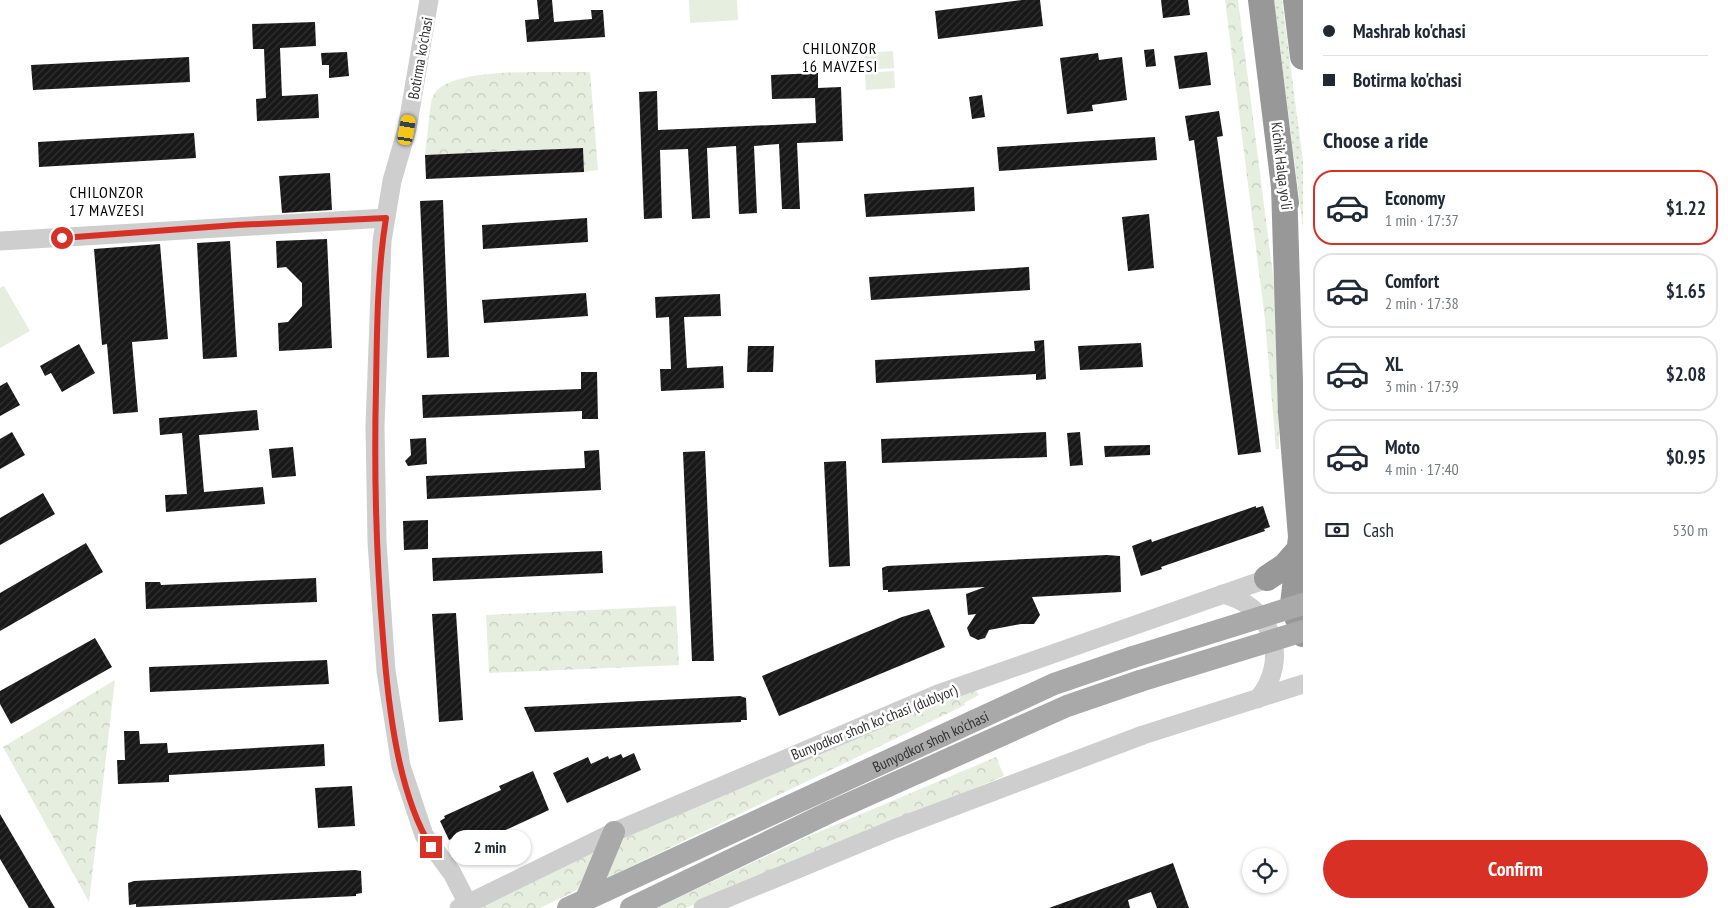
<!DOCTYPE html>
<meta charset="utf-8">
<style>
:root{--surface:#fff;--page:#f2f2f3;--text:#1f2937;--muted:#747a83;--line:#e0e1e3;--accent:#d93025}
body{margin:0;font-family:"PT Sans Narrow",sans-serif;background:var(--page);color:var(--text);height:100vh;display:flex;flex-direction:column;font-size:19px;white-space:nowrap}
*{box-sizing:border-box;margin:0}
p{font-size:16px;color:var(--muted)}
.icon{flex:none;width:28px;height:28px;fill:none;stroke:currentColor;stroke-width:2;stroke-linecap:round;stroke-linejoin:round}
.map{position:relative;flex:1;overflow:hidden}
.side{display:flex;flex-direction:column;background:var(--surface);width:425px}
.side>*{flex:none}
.guide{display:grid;align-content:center;height:110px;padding:0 20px;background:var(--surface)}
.fabs{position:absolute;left:1242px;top:848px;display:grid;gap:10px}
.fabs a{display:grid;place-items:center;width:45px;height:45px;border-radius:50%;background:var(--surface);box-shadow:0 1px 4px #0004;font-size:25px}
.end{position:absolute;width:22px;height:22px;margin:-11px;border:6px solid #d93025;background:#fff;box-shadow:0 0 0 2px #fff}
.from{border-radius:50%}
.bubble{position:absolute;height:35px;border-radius:18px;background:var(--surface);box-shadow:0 1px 4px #0004;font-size:16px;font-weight:800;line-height:35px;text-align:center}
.car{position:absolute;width:15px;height:30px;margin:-15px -8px;border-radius:6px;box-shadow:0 0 4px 1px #0007;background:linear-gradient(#f5c518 24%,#345 0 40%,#f5c518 0 76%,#345 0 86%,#f5c518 0)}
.guide b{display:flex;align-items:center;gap:18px;height:48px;font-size:19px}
.guide b+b{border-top:1px solid var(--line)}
.guide i{width:12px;height:12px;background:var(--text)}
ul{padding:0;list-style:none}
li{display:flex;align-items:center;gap:15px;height:75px;margin:0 10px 8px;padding:0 10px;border:2px solid var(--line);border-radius:20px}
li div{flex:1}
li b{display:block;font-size:19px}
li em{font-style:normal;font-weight:800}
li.current{border-color:var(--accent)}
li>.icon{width:45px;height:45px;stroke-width:1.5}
h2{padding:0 20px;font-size:22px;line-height:60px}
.pay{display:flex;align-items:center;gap:12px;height:55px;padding:0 20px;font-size:19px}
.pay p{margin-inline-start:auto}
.cta{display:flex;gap:10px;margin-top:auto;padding:10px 20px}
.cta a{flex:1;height:58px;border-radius:30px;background:var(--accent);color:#fff;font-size:20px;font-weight:800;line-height:58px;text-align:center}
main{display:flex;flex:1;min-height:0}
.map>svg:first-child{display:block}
.grass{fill:url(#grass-dots)}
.forest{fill:url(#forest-crowns)}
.garden{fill:#e6eedf}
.building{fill:url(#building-hatch)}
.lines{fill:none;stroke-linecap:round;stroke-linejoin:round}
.minor{stroke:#cecece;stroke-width:19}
.major{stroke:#a9a9a9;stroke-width:22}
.highway{stroke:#989898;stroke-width:26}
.major-bridge{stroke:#a9a9a9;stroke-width:22}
.route{stroke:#d93025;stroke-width:6}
.labels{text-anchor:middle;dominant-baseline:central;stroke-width:5;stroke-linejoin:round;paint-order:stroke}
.street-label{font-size:15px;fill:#313131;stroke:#fff}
.neighbourhood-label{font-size:16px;letter-spacing:1px;fill:#000;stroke:#fff}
</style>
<main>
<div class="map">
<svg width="1303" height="908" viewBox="0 0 1303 908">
<defs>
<pattern id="grass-dots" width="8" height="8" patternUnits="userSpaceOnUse" patternTransform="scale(1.25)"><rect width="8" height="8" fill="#e6eedf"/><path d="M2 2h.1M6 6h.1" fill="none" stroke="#c6cdc0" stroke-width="1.8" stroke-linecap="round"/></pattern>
<pattern id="forest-crowns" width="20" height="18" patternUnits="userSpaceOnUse" patternTransform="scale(1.25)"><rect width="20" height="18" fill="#e6eedf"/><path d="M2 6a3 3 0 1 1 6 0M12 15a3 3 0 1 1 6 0" fill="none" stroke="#c6cdc0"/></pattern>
<pattern id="building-hatch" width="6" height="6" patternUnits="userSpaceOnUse" patternTransform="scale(1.25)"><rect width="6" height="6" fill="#181818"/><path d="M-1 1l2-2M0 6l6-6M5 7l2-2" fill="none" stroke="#313131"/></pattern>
</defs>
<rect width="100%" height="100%" fill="#fff"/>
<!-- grass -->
<path class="grass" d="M1274 0H1282L1303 162V228Z"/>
<!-- forest -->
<path class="forest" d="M1225 0H1238L1278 315 1279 449H1276L1265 320Z
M590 72 598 170 584 172 583 149 425 155 431 102C433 96 435 91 441 87 470 67 554 73 590 72Z
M676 606 679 665 489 673 486 615Z
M115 680 89 902 3 747Z
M975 689 979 695 964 703 965 705 605 879 624 837Z
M996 757 1004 776 686 908H656L807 837Z
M598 846 577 890 540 908H473Z"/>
<!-- garden -->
<path class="garden" d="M689 0H737L738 20 690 23Z
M893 51 894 68 865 70 864 53Z
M894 71 895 88 866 90 865 73Z
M4 286 30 331 0 348V288Z"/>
<!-- building -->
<path class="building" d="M537 0H552L554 22 592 19 591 10H603L605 37 527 42 525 20 539 19Z
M1022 0H1040L1043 26 938 39 935 11Z
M1161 0H1188L1190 15 1163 18Z
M315 22 316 46 280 48 282 96 318 94 319 118 257 121 256 99 266 98 264 49H253L252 24Z
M1154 49 1156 66 1146 67 1144 50Z
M347 52 349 76 329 78V65H322L321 53Z
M1207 52 1211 85 1179 89 1174 56Z
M1098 53 1099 60 1122 57 1127 100 1092 105 1093 111 1067 114 1060 58Z
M189 57 190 82 33 90 31 65Z
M818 73V88L841 87 843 141 797 143 800 209H782L779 144 754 146 757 213 739 214 736 146 707 148 710 218 692 219 688 149 660 150 662 218 644 219 639 92 657 91 658 130 816 123 815 98 772 99 771 75Z
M982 95 985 117 972 119 969 97Z
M1219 111 1223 136 1217 137 1261 452 1238 455 1194 140 1189 141 1185 116Z
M194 133 196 158 39 167 38 142Z
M1155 137 1157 160 999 171 997 147Z
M583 148 584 172 426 179 425 155Z
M330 173 332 210 282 213 279 176Z
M974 187 975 211 866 217 864 194Z
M443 200 449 357 427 358 420 201Z
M1149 214 1154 268 1128 271 1122 217Z
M587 218 588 242 483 249 482 225Z
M327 239 332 348 279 351 278 323 288 322 302 306V283L286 267 277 268 276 241Z
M230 241 237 357 203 359 197 243Z
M160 244 168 339 132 342 138 412 113 414 107 344 102 345 94 249Z
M1029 267 1030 290 871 300 869 277Z
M586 293 588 316 484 323 482 300Z
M720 294 721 316 684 317 687 368 723 366 724 388 661 391 660 369H671L669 317 656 318 655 297Z
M1044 340 1046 379 1036 380V374L876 383 875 360 1035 351 1034 341Z
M1141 343 1143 367 1080 370 1078 346Z
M79 344 95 373 62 392 51 373 45 376 40 366Z
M748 346H774L773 372H747Z
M581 372H597L598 419H582V411L423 418 422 395 581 389Z
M7 382 20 405 0 416V386Z
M257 410 259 430 199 435 204 492 263 487 265 504 166 512 165 495 187 494 182 433 160 435 159 418Z
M12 432 25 455 0 469V439Z
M1046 432 1047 457 882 463 881 439Z
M1080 432 1083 465 1070 466 1067 433Z
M426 438 427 464 408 466 405 461 411 455 410 439Z
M1150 445V455L1105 457 1104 446Z
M293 447 296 476 272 478 269 449Z
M599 450 601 490 427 499 426 476 585 468 584 451Z
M705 451 714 661H692L683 452Z
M846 461 850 566 829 567 824 462Z
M43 493 55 514 0 545V518Z
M1256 506V508L1263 506 1270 527 1264 529 1265 531 1161 567 1162 569 1141 576 1132 546 1151 539 1152 542Z
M428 520V549L404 550 403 521Z
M86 543 103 572 0 631V593Z
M602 551 603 573 433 581 432 558Z
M1107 555 1120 556 1121 592 1032 597 1040 615 1034 624H1021L989 630 985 638 978 640 970 636 967 628 976 614 968 615 966 594 985 587 888 592V590H883L882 568 887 566Z
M316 578 317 602 146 609 145 582H160L161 585Z
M929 609 945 647 779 716 762 676 902 617Z
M456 613 463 720 439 722 432 614Z
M95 638 112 667 11 724 0 704V691Z
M327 660 329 684 150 692 149 667Z
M740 696 746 698 747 720H741V722L535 732 524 707Z
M124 731H139L140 744 167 743 168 753 324 744 325 766 169 775V782L118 784 117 760H125Z
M634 753 641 770 567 803 553 773 588 757 591 764 608 756 609 759 621 754 623 758Z
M533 771 549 810 460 851 454 838 449 840 440 821 445 818 444 816 501 790 499 786Z
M352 786 355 826 318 828 315 788Z
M0 814 55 908H29L0 859Z
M1173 863 1189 908H1157L1151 892 1128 900 1130 908H1049Z
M355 870 361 871 362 893 356 894V896L136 907V904L129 905 128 883 134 881Z"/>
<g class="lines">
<!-- minor -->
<path class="minor" d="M429 0 407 129 392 181 382 241 375 426 377 542 386 671 401 766 424 835 452 873 468 904
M0 241 386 218
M1222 594C1272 605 1291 659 1258 699
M459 908 614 832 938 694 1278 575
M703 908 894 829 1143 735 1303 684"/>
<!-- major -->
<g class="major">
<path d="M586 899 614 832"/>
<path id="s1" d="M568 908 1054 684 1133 657"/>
<path d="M631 908 830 812 1067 706 1140 681"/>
</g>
<!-- highway -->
<path class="highway" d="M1261 0 1286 203
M1296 0 1303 57
M1284 186 1291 413 1301 537 1293 604 1303 634
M1267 578 1285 566 1299 550"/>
<!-- major-bridge -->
<path class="major-bridge" d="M1133 657 1303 604
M1140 681 1303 631"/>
</g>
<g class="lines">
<!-- route -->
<path class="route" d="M62 238 236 225 386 218C377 274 377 331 376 388 374 471 376 555 383 638 388 703 397 791 431 847"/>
</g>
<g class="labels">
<!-- street labels -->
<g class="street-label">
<text transform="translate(420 58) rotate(-80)">Botirma ko'chasi</text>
<text transform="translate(1282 166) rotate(83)">Kichik Halqa yo'li</text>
<text transform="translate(874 722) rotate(-22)">Bunyodkor shoh koʻchasi (dublyor)</text>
<text stroke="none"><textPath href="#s1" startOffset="399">Bunyodkor shoh ko'chasi</textPath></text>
</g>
<!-- neighbourhood labels -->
<g class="neighbourhood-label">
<text x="840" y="48">CHILONZOR<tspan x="840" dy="18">16 MAVZESI</tspan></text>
<text x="107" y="192">CHILONZOR<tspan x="107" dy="18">17 MAVZESI</tspan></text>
</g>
</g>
</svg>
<div class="fabs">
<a><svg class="icon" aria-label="locate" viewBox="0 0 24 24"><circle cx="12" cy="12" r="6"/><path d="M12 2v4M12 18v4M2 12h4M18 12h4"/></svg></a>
</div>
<i class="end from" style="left:62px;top:238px"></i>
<i class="end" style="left:431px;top:847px"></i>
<div class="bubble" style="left:449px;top:830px;width:82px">2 min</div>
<i class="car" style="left:407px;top:130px;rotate:10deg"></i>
</div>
<section class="side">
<div class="guide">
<b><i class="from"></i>Mashrab ko'chasi</b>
<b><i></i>Botirma ko'chasi</b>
</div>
<h2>Choose a ride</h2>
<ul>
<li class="current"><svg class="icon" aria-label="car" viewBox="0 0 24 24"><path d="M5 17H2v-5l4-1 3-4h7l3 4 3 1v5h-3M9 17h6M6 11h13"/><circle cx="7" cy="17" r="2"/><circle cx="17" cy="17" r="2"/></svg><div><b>Economy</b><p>1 min · 17:37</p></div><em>$1.22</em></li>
<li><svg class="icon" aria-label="car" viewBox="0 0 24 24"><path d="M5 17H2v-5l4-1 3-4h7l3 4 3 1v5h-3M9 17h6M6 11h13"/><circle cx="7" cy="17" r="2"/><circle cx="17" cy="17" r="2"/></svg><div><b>Comfort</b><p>2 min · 17:38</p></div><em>$1.65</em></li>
<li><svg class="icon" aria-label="car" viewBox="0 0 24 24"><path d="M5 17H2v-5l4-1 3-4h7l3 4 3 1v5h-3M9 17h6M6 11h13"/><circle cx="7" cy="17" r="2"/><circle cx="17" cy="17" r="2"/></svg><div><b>XL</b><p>3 min · 17:39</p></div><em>$2.08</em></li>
<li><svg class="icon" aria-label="car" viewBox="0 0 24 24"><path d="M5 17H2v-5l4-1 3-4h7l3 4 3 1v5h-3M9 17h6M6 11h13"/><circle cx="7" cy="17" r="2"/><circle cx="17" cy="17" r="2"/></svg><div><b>Moto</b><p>4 min · 17:40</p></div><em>$0.95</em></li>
</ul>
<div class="pay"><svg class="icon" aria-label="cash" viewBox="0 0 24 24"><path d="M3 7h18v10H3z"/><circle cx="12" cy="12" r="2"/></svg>Cash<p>530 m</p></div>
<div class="cta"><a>Confirm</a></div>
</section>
</main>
